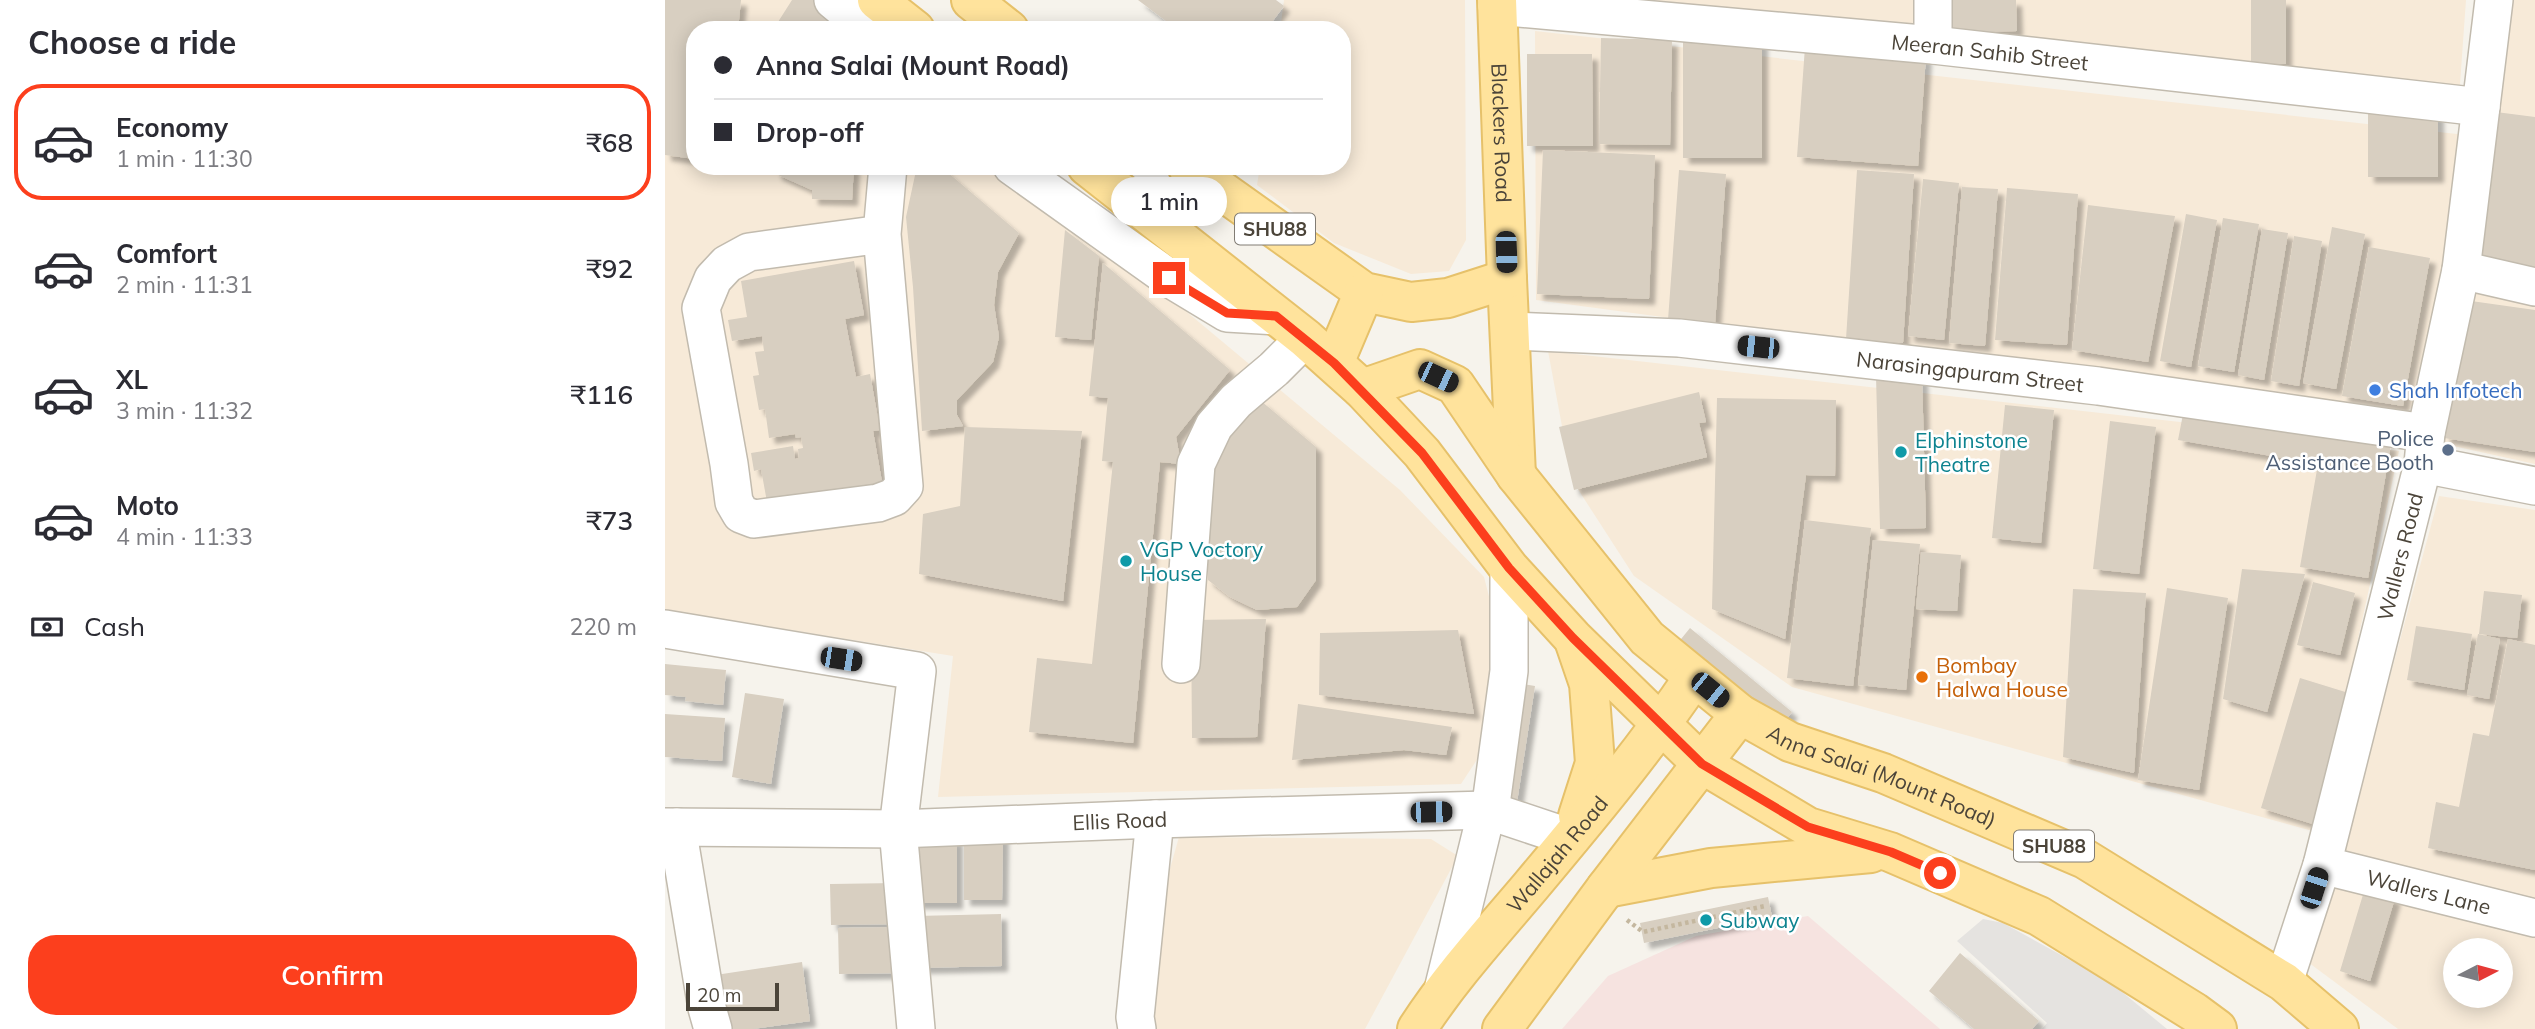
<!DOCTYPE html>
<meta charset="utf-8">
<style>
:root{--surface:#fff;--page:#f2f2f3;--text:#2b2b33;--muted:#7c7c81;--line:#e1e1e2;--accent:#fc3f1d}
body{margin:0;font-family:Mulish,sans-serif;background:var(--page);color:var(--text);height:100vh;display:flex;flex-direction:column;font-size:26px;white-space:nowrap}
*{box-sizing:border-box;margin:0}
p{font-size:23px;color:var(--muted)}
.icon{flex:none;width:38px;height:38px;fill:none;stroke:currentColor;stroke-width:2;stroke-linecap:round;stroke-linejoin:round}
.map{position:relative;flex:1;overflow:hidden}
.panel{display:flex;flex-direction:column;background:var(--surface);width:665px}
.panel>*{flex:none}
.top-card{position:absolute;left:21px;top:21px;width:665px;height:154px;border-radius:28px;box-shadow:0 4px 18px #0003;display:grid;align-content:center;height:154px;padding:0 28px;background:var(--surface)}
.needle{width:46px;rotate:84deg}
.fabs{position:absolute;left:1778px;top:938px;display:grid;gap:14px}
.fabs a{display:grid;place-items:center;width:70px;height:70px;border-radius:50%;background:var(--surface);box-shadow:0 4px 18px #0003;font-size:35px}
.scale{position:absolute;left:21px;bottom:18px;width:93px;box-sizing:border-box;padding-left:7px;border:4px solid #4b4439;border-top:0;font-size:19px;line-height:24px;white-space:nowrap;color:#4b4439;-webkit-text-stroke:5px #fff;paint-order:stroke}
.end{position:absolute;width:32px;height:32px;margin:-16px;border:9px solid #fc3f1d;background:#fff;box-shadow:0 0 0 4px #fff}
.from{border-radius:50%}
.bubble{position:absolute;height:49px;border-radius:24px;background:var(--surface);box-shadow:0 4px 18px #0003;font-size:23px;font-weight:600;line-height:49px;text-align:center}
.car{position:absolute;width:21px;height:42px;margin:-21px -10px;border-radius:9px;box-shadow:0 0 5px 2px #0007;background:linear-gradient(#222 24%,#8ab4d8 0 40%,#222 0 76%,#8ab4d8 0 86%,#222 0)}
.top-card b{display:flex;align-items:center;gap:24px;height:66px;font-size:26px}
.top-card b+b{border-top:2px solid var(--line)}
.top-card i{width:18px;height:18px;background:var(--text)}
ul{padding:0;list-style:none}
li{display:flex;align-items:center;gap:21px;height:116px;margin:0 14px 10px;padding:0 14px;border:4px solid transparent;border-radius:28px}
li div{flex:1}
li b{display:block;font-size:26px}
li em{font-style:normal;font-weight:600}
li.on{border-color:var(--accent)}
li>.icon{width:63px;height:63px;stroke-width:1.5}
h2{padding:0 28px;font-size:32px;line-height:84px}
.pay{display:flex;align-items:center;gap:18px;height:77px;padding:0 28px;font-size:26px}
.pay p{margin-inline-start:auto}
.button{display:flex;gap:14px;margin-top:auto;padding:14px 28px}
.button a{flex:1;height:80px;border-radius:28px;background:var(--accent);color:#fff;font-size:28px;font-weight:600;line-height:80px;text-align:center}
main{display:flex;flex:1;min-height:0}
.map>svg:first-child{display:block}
.commercial{fill:#f7ead8;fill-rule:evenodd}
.medical{fill:#f6e3e0}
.parking{fill:#e5e3e0}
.building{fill:#d8cfc1;filter:url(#shadow)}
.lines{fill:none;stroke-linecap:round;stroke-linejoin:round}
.minor-casing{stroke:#c2bbae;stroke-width:40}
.major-casing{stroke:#e6c16a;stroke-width:42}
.path{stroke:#c4b79f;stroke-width:4.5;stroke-dasharray:3.5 3.5;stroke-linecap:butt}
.minor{stroke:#fff;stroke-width:37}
.major{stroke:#ffe39c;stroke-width:38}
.route{stroke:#fc3f1d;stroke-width:9}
.shop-dot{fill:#3f7fe0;stroke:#fff;stroke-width:2.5}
.service-dot{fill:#5c6f8a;stroke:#fff;stroke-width:2.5}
.culture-dot{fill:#0f9aa8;stroke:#fff;stroke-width:2.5}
.food-dot{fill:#e8710a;stroke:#fff;stroke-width:2.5}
.labels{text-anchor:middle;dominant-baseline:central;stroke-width:5;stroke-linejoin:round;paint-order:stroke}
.shield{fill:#fff;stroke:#817c74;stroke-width:2}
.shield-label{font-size:19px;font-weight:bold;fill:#4b4439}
.street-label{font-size:21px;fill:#4b4439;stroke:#fff}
.shop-label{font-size:21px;fill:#366cbe;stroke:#fff;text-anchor:start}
.service-label{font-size:21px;fill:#4e5e75;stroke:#fff;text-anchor:end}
.culture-label{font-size:21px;fill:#0d838f;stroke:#fff;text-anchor:start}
.food-label{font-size:21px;fill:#c56008;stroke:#fff;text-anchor:start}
</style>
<main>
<section class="panel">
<h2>Choose a ride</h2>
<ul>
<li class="on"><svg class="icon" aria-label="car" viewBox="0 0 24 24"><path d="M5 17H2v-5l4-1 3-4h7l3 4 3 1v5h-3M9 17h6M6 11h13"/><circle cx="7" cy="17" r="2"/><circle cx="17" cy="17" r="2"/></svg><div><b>Economy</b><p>1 min · 11:30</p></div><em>₹68</em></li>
<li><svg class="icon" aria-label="car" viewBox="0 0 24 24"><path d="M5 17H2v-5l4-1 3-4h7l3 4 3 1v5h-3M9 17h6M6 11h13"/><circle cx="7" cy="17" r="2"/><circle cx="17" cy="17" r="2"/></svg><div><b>Comfort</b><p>2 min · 11:31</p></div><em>₹92</em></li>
<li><svg class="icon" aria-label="car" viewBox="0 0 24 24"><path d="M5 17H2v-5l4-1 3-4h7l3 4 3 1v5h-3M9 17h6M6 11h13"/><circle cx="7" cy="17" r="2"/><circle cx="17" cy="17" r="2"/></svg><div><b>XL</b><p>3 min · 11:32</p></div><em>₹116</em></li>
<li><svg class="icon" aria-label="car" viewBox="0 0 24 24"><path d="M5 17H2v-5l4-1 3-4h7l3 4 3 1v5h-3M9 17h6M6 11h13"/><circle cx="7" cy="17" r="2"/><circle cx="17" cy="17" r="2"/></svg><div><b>Moto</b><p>4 min · 11:33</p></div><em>₹73</em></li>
</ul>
<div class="pay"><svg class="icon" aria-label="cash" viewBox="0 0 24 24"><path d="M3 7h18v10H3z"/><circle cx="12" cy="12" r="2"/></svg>Cash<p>220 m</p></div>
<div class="button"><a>Confirm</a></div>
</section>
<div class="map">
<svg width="1870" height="1029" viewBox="0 0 1870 1029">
<defs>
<filter id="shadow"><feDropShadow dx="6" dy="6" stdDeviation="2" flood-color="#0004"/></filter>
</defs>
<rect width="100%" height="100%" fill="#f6f3ec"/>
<!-- commercial -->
<path class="commercial" d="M0 0H148L184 30H30V166H347L735 490 819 577 836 643V723L796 784 273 797 288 656 0 610Z
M619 0H800L801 240 784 271 746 274 669 243 592 185 595 166H677V30H615Z
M908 0H1248V35Z
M1280 0H1801L1794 98 1280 36Z
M1846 0H1870V464L1770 442Z
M870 31 1801 135 1757 400 1736 416 871 300Z
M883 351 1524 423 1734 451 1651 832 1127 687 969 576 907 480Z
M1774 496 1870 510V906L1677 854Z
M514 837 766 839 793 856 700 1029H487L492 914Z
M1670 877 1870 934V1029H1733L1628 951ZM1790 950H1836V996H1790Z"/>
<!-- medical -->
<path class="medical" d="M1143 916 1275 1029H897L943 976 1031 936Z"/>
<!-- parking -->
<path class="parking" d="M1318 919 1338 923 1445 982 1502 1029H1377L1382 1023 1292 941Z"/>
<!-- building -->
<path class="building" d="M0 0H76L73 30H30V159L0 155Z
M127 0H153L192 30H113V22Z
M473 0H611L619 6 601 30H513Z
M1285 0H1351L1352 31 1286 33Z
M1586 0H1621V64H1586Z
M1018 37H1097V158H1018Z
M936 38 1007 40 1005 145 934 144Z
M1140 47 1261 56 1253 166 1132 157Z
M862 54H927L928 146H862Z
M1703 112H1773V177H1703Z
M1831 112 1870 117V272L1814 265Z
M878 150 990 155 984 299 872 294Z
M110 166H189L187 200 147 199V190L111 174Z
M252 166H275L354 233 333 272 329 305 334 337 328 362 292 400V415L298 426 257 431 248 287 241 217Z
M1014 170 1061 174 1050 324 1003 320Z
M1192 170 1249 174 1238 343 1181 339Z
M1258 179 1294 183 1279 340 1243 336Z
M1297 187 1333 189 1320 346 1284 343Z
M1342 188 1413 194 1402 345 1330 340Z
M1423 205 1510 216 1483 362 1407 350Z
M1521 214 1552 220 1526 367 1495 361Z
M1558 218 1594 224 1569 372 1533 366Z
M1667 227 1700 234 1671 389 1638 383Z
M1597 229 1623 233 1599 380 1573 375Z
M400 230 434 256 426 340 390 337Z
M1629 236 1657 241 1634 386 1606 381Z
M1704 247 1765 258 1738 406 1677 396Z
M189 261 199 315 180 319 191 377 205 374 215 430 208 431 217 482 102 502 96 469 89 471 86 453 128 446 130 459 134 458 133 449 138 448 136 437 131 438 130 434 104 438 100 409 94 410 88 376 94 375 90 352 99 351 97 336 67 341 63 320 82 317 76 281Z
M438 263 565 370 511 437 516 464 495 462 468 743 364 732 372 658 427 664 448 462 437 461 443 398 424 396Z
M1799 300 1870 310V452L1779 438Z
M1257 374 1261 528 1215 529 1211 376Z
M1034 392 1041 422 1034 423 1042 457 909 490 894 427Z
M1052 398 1171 400 1170 476 1141 475 1120 639 1047 609Z
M596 401 651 447V580L632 607 592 610 565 597 543 580V446Z
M1340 405 1389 410 1376 543 1327 538Z
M1519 409 1726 444 1703 578 1635 567 1653 464 1513 440Z
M1445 421 1491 427 1474 574 1428 569Z
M300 427 417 431 398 601 254 574 258 514 295 506Z
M1140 520 1206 528 1188 686 1122 678Z
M1208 540 1255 544 1241 690 1193 685Z
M1256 552 1296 555 1292 611 1251 609Z
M1577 569 1640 574 1602 712 1558 699Z
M1648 582 1690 593 1675 655 1632 645Z
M1502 588 1563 598 1534 790 1473 780Z
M1408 589 1481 593 1469 773 1398 757Z
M1819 591 1857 595 1852 638 1814 634Z
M601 619 592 737 527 738 526 620Z
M1751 626 1807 634 1799 690 1742 680Z
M1025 628 1127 712 1114 728 1012 644Z
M793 630 809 714 654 695 655 633Z
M1813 634 1835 639 1824 699 1802 695Z
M1843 639 1870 645V870L1763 848 1771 802 1794 807 1808 733 1824 736Z
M0 664 61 670 58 705 20 701 21 697 0 695Z
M1635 678 1690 695 1651 825 1596 808Z
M852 683 870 686 852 802 834 799Z
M80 693 119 699 106 784 67 777Z
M633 704 787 727 781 755 739 750 627 760Z
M0 714 60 718 57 761 0 757Z
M299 835H338L337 900H299Z
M250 838H292V903H250Z
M232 883V924L166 925 165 884Z
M1700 888 1730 898 1705 981 1675 971Z
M1103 897 1107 917 979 943 975 923Z
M336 914 337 966 252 968 251 916Z
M234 927 236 973 174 974 173 928Z
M1295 953 1374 1021 1367 1029H1309L1264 991Z
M137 962 145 1021 87 1029H51L44 976Z"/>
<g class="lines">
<defs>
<g id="minor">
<path d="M168 0 204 30"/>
<path d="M1268 0V45"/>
<path id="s1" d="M832 6 1268 45 1816 107"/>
<path d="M347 166 504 278 562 313 611 316"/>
<path d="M217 234 84 252 62 264 48 279 36 308 64 464 69 502 76 514 89 519 213 503 229 497 239 486 217 234 223 166"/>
<path d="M1796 270 1870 287"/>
<path id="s2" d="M845 331 1014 338 1433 386 1761 433"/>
<path d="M1758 464 1870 486"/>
<path d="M0 629 252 671 233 829 251 1029"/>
<path d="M516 664 531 464 549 426 571 401 609 369 640 338"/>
<path id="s3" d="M0 827 233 829 490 819 822 810 906 838"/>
<path d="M12 827 42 1008 48 1029"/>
<path id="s4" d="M1657 865 1870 918"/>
<path id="s5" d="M1619 982 1657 865 1758 464 1761 433 1796 270 1829 0"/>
<path d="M778 990 822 810 827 797 844 671V568"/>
<path d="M472 1029 470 1017 490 819"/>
</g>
<g id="major">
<path d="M212 0 250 30"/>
<path d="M306 0 344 30"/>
<path id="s6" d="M832 0 842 279 851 475"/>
<path d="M422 166 640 338 697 389 757 453 844 568 908 638 1037 764 1143 827 1225 852 1374 916 1529 1012 1552 1029"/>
<path d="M522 166 699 292 746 302 783 298 842 279"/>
<path d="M669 363 699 292"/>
<path id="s7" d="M697 389 755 369 790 385 851 475 982 638 1075 714 1125 742 1218 773 1420 859 1619 982 1674 1029"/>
<path d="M910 643 924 684 930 763 913 816"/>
<path d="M941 888 1046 868 1206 853"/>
<path id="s8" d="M752 1029C785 978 826 933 865 887 922 819 979 751 1029 677"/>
<path d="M837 1029 941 888 1075 714"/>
</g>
</defs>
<!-- minor casing -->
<use href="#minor" class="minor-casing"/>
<!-- major casing -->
<use href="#major" class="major-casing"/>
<!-- path -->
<path class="path" d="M962 920 978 932 1100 906"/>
<!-- minor -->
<use href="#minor" class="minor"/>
<!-- major -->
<use href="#major" class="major"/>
</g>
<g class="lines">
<!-- route -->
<path class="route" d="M504 278 562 313 611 316 669 363 757 453 844 568 908 638 1037 764 1143 827 1226 852 1275 873"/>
</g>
<!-- markers -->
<circle class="shop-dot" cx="1710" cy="390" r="7"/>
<circle class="service-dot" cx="1783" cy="450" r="7"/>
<g class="culture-dot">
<circle cx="1236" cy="452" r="7"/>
<circle cx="461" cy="561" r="7"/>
<circle cx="1041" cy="920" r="7"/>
</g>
<circle class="food-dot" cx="1257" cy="677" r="7"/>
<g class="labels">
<!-- shield labels -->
<g class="shield">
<rect x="570" y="213.5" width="80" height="31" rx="5"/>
<rect x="1349" y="830.5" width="80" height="31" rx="5"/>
</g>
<g class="shield-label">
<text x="610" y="229">SHU88</text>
<text x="1389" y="846">SHU88</text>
</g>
<!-- street labels -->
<g class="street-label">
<text stroke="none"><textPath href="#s1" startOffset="495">Meeran Sahib Street</textPath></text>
<text stroke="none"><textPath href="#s6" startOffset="133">Blackers Road</textPath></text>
<text stroke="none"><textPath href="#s2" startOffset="462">Narasingapuram Street</textPath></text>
<text stroke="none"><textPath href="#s5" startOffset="441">Wallers Road</textPath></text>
<text stroke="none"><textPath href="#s7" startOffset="693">Anna Salai (Mount Road)</textPath></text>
<text stroke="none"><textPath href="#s3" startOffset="455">Ellis Road</textPath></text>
<text stroke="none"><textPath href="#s8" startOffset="224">Wallajah Road</textPath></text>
<text stroke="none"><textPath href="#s4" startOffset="110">Wallers Lane</textPath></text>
</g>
<!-- shop labels -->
<g class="shop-label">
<text x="1724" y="390">Shah Infotech</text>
</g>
<!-- service labels -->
<g class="service-label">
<text x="1769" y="438">Police<tspan x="1769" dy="24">Assistance Booth</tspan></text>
</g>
<!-- culture labels -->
<g class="culture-label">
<text x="1250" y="440">Elphinstone<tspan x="1250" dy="24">Theatre</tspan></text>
<text x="475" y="549">VGP Voctory<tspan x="475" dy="24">House</tspan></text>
<text x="1055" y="920">Subway</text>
</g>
<!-- food labels -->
<g class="food-label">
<text x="1271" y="665">Bombay<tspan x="1271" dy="24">Halwa House</tspan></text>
</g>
</g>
</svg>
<div class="fabs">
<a><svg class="needle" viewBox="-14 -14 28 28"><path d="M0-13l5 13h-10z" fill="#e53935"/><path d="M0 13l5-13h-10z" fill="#7c7c81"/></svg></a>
</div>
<div class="scale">20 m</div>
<i class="end from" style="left:1275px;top:873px"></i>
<i class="end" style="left:504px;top:278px"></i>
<div class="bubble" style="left:446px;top:177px;width:116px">1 min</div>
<i class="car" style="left:841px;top:252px;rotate:178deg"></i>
<i class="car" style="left:1093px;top:347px;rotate:276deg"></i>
<i class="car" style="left:773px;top:377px;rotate:115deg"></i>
<i class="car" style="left:176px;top:659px;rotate:99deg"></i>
<i class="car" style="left:1045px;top:690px;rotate:129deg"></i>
<i class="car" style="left:766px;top:812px;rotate:89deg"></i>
<i class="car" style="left:1649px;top:888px;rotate:18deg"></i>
<div class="top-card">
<b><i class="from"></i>Anna Salai (Mount Road)</b>
<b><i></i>Drop-off</b>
</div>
</div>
</main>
